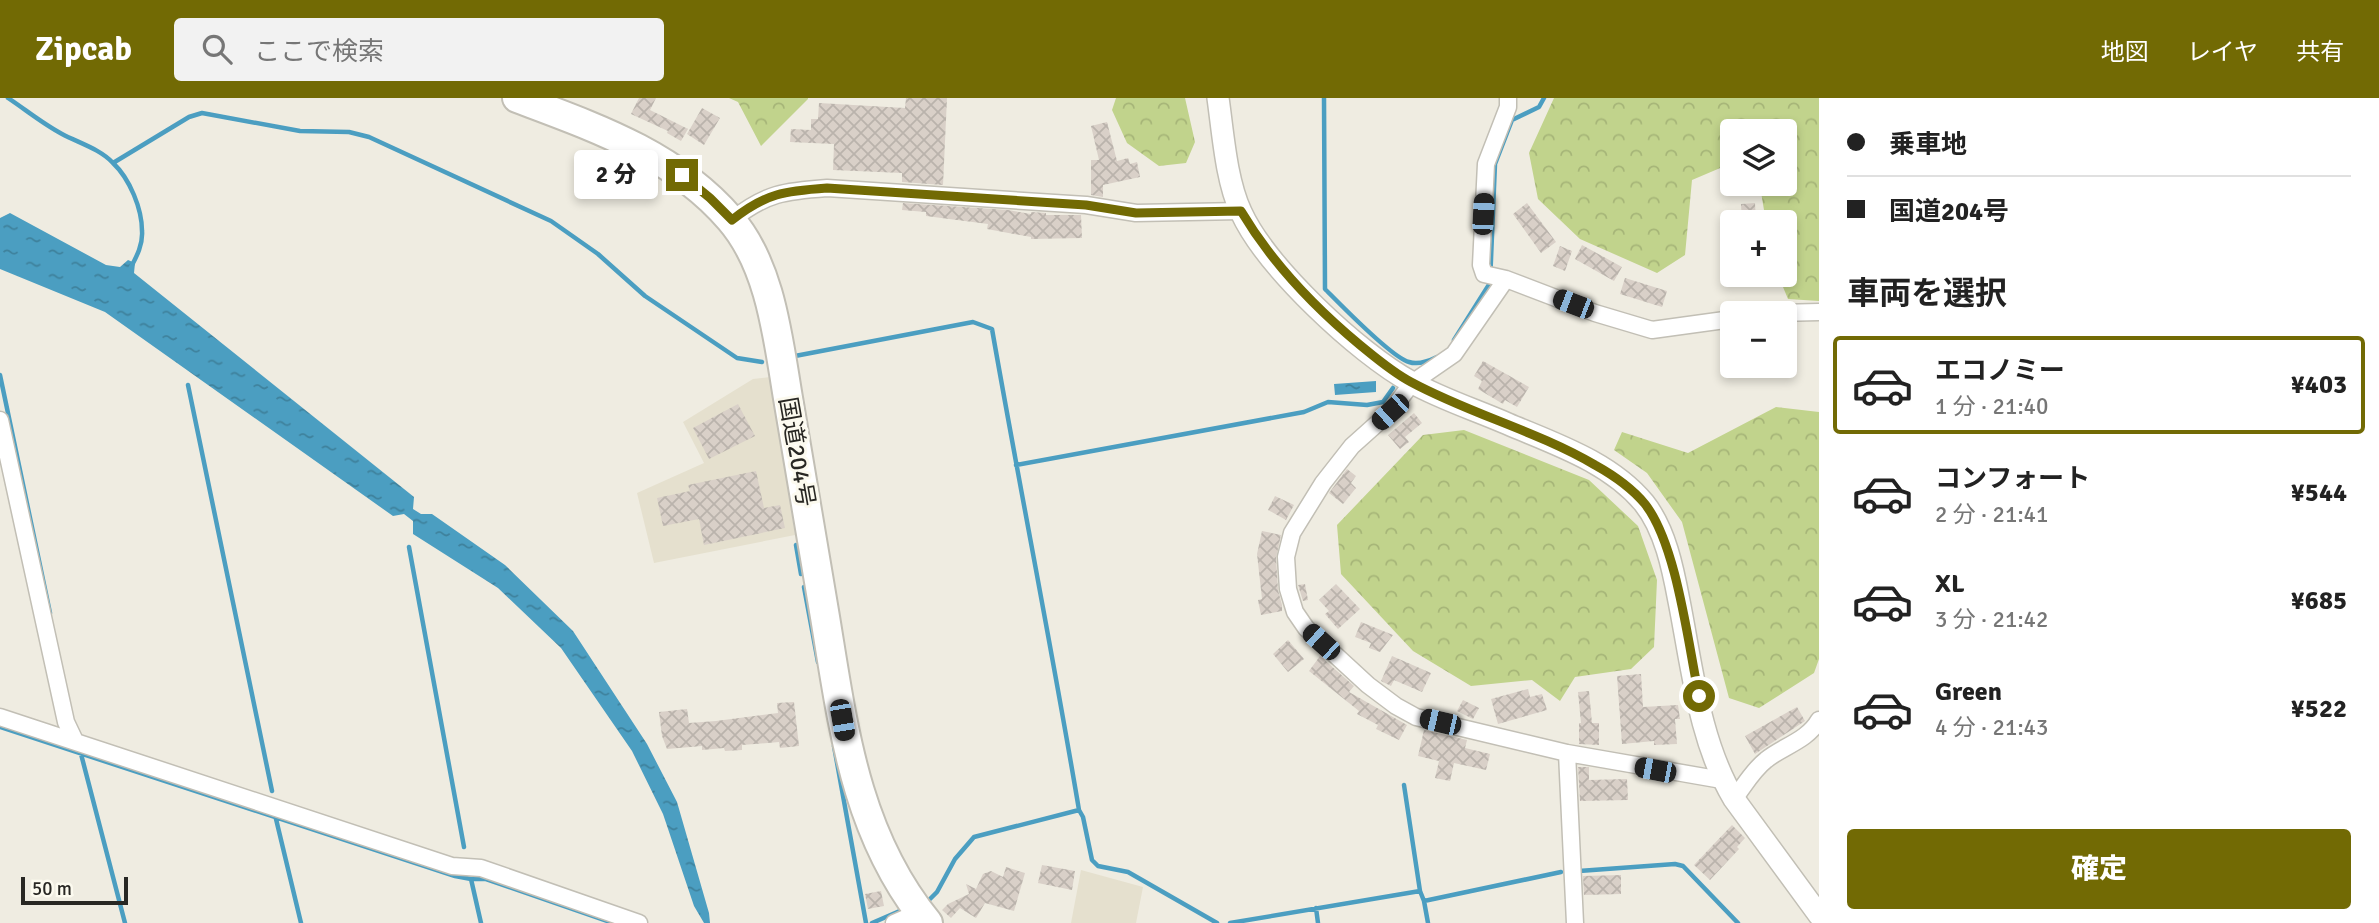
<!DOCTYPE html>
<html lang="ja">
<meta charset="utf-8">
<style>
:root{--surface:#fff;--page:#f2f2f2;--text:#222;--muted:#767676;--line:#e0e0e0;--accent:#726a04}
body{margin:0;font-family:Signika,"Noto Sans JP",sans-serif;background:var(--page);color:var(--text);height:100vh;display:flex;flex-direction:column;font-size:26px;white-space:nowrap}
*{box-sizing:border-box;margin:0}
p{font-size:23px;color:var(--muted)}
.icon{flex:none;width:38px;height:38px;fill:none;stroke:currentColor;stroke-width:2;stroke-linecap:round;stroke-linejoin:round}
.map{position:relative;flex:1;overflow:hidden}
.panel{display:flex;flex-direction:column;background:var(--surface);width:560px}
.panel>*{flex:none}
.hud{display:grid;align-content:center;height:154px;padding:0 28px;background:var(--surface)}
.controls{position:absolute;left:1720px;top:21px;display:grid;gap:14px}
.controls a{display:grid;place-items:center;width:77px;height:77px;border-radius:7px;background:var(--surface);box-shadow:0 4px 10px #0003;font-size:35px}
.scale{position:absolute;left:21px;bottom:18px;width:107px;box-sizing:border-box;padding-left:7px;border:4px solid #282723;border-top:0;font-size:19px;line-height:24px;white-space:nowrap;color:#282723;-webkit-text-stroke:5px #fcfaef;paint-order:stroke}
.end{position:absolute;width:32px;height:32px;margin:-16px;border:9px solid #726a04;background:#fff;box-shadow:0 0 0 4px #fff}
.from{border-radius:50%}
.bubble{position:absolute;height:49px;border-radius:7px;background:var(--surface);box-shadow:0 4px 10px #0003;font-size:23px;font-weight:800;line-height:49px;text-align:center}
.car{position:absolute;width:21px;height:42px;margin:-21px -10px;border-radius:9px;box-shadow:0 0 5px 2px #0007;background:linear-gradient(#222 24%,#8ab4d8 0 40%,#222 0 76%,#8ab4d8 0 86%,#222 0)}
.hud b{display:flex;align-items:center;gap:24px;height:66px;font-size:26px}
.hud b+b{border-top:2px solid var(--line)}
.hud i{width:18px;height:18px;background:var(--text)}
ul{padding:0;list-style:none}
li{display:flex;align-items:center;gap:21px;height:98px;margin:0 14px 10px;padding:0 14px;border:4px solid transparent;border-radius:7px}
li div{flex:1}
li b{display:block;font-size:26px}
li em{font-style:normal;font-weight:800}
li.active{border-color:var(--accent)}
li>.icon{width:63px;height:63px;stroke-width:1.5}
h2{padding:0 28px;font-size:32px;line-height:84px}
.button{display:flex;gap:14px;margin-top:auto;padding:14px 28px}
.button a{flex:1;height:80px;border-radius:7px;background:var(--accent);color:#fff;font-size:28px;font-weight:800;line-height:80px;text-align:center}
header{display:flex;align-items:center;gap:42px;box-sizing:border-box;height:98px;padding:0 35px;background:var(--accent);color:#fff}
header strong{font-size:33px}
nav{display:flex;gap:38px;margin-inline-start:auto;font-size:24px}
.search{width:490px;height:63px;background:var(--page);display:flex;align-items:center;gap:18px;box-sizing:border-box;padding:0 24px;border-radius:7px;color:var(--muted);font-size:26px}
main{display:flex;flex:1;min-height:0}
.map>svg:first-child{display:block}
.built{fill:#e5e0ce}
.forest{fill:url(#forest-crowns)}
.water{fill:url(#water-ripples)}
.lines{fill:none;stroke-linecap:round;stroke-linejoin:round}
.stream{stroke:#4b9ec1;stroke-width:4.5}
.building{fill:url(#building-cross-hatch)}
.street-casing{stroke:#c2bfb5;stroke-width:19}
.secondary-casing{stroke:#c2bfb5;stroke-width:24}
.highway-casing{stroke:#c2bfb5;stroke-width:32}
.street{stroke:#fff;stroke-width:16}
.secondary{stroke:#fff;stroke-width:21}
.highway{stroke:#fff;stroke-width:28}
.route{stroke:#726a04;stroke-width:9}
.labels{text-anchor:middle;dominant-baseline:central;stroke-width:6;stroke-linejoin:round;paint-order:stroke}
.street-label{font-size:24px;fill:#282723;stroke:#fcfaef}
</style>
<header>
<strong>Zipcab</strong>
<div class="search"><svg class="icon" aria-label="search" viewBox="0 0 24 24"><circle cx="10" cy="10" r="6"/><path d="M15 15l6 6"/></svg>ここで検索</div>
<nav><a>地図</a><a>レイヤ</a><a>共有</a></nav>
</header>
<main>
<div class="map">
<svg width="1819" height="825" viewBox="0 0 1819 825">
<defs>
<pattern id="forest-crowns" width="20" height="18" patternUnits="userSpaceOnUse" patternTransform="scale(1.75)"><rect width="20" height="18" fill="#c1d38c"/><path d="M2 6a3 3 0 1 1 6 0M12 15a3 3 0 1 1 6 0" fill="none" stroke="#a6b578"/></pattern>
<pattern id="water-ripples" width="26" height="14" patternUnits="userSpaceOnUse" patternTransform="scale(1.75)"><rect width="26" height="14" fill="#4b9ec1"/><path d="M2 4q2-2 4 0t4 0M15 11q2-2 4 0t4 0" fill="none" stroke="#3e819c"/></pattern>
<pattern id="building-cross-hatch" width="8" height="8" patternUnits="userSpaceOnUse" patternTransform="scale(1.75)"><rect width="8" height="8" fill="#d9d0c8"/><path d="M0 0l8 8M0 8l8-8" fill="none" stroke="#bab3ac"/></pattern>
</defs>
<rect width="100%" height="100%" fill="#efece1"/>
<!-- built -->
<path class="built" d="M770 279 795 437 654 465 637 395 704 365 683 324 753 281Z
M1081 772 1143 789 1136 825H1071Z"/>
<!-- forest -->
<path class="forest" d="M729 0H808V1L761 48 738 4Z
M1116 0H1185L1195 44 1186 65 1159 68 1127 45 1112 12Z
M1554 0H1819V203L1788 201 1778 177H1785V124H1766L1761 94 1755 86H1785V33H1732V65L1692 82 1685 157 1657 175 1580 141 1538 101 1529 55Z
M1776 309 1819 314V561L1814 575 1759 610 1729 600 1682 424 1647 375 1614 352 1622 334 1688 355Z
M1464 332 1589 382 1638 428 1657 482 1654 549 1631 571 1575 579 1560 603 1532 582 1471 588 1413 553 1341 476 1337 427 1423 337Z"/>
<!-- water -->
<path class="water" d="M10 115 106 167 120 169 128 162 135 165 134 175 414 399 413 411 421 416H432L505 467 573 533 647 646 677 704 709 815 710 825H704L694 808 663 716 632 653 561 550 498 490 413 436V423L404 416 393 418 105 214 0 171V120Z
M1376 283V294L1335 297 1334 286Z"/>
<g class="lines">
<!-- stream -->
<path class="stream" d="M8 0C26 12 43 26 62 36 79 45 100 51 113 65 130 81 142 111 142 133 143 146 137 158 131 169
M1324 0 1325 191C1340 206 1392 260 1409 264 1418 267 1429 263 1437 259
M113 65 189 19 202 15 300 33 349 34 369 39 551 123 598 156 645 198 737 260 762 264
M1454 242 1490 185 1495 66 1512 22 1539 9 1544 0
M795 258 973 224 992 231C1020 391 1052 551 1079 712L1083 719 1092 762 1098 768 1128 774 1217 825
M0 277 50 515
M188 287 272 693
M1016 367 1304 314 1328 304 1367 307 1383 304 1393 290
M796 447 801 476
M409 449 464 749
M804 489 818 564
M0 629 455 778 471 781H486L613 825
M834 648 866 825
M81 656 125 825
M1404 687 1420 793 1424 803 1561 774
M276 721 301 825
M1579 773 1675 766 1683 768 1738 825
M471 781 481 825
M930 801 937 794 955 761 974 739 1079 712
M1424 803 1428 825
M1316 810 1318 825
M872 825 902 812
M1230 825 1420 793"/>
</g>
<!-- building -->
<path class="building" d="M639 0H656L650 12 688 31 681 43 667 35 668 33 631 16Z
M906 0H947L943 87 902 84V75L833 72 834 46 790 44 791 31 811 32V21H818L819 5 905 10Z
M702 10 720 20 704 47 687 36Z
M1107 24 1117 63 1128 60 1130 66 1137 64 1140 79 1103 87V99L1091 97V62H1099L1091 28Z
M903 105 1008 112 1031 116V114L1046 115V117H1081L1082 140 1031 141V139L987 131 988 126 926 118V114L902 112Z
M1527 105 1556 144 1541 155 1513 116Z
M1755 105 1756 124H1742L1741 106Z
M1582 147 1622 169 1614 183 1575 161Z
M1560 148 1572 153 1565 173 1553 168Z
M1625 180 1667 193 1662 209 1620 196Z
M1483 263 1529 289 1517 309 1505 302 1503 306 1478 291 1482 283 1474 278Z
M738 306 755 338 709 361 693 330Z
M1414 315 1422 325 1405 339 1409 344 1400 351 1388 337Z
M1347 371 1356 378 1351 385 1356 390 1343 406 1329 395Z
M756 373 764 410 780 407 785 430 704 447 699 421 663 428 657 400 690 393 688 387Z
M1275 398 1294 407 1286 422 1268 412Z
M1262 433 1281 437 1276 460 1278 492 1282 507V513L1261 517 1258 502 1262 501 1257 456Z
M1305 486 1308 502 1303 503 1298 487Z
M1336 486 1360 511 1338 531 1325 516 1329 513 1319 502Z
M1361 524 1393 537 1380 554 1369 550 1371 545 1355 539Z
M1288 542 1304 561 1288 574 1273 556Z
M1320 558 1354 588 1349 594 1407 627 1399 642 1376 631 1378 627 1357 616 1359 613 1309 573Z
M1392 558 1431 575 1422 594 1394 582 1391 588 1381 583Z
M1641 576 1643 609 1678 607 1680 621H1675L1677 646 1654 647V643L1622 646 1617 578Z
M1528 591 1530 599 1542 596 1547 612 1498 626 1491 601Z
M1589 593 1592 625H1599V647L1579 646V625H1581L1578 594Z
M1463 602 1479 610 1473 621 1457 613Z
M794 604 799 648 780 650 779 644 742 647V652L725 653 724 650 702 652V648L667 651 662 638 659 614 687 611 689 625 716 623 778 615 777 605Z
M1797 609 1805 623 1755 656 1745 638Z
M1424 632 1467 642 1465 650 1490 656 1486 672 1454 665 1450 683 1435 680 1439 663 1418 658Z
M1578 669H1589V682L1627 681 1628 702 1580 703Z
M1732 727 1745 740 1737 749 1739 751 1710 782 1694 767Z
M1042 767 1075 773 1072 792 1038 785Z
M1006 769 1025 775 1014 813 985 805 976 820 960 810 951 820 942 812 948 806 969 796 966 786 976 791 983 776 991 773 1003 779Z
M1621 777V796L1584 797 1583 778Z
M881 793 884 808 868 811 865 796Z"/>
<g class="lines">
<defs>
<path id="street" d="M1508 0V9L1486 66 1481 167 1484 176 1506 181 1595 215 1652 232 1732 221
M732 122C766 95 785 93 827 90L1086 107 1136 115 1241 113
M1506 181 1454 256 1412 285 1390 314 1352 348 1323 385 1292 435 1286 459 1288 491 1295 514 1306 530 1368 587 1396 608 1416 619 1567 655 1722 682
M1778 215 1819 214
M0 322 66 624 75 643
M0 619 452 768 481 770 639 825
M1567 655 1575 825
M1734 701C1744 688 1753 672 1766 662 1783 648 1807 643 1819 622
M894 825 919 814"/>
<path id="secondary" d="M1218 0C1223 35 1226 82 1241 114 1266 169 1358 255 1411 284 1441 301 1476 312 1508 326 1555 346 1610 364 1644 405 1665 431 1673 471 1679 503 1692 568 1699 643 1734 701L1819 817"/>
<path id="highway" d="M517 0C594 29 674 56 730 121 771 168 778 241 788 300 800 373 813 446 825 519 843 628 855 736 928 825"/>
</defs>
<!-- street casing -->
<use href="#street" class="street-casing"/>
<!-- secondary casing -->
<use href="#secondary" class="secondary-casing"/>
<!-- highway casing -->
<use href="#highway" class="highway-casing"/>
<!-- street -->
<use href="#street" class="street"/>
<!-- secondary -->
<use href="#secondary" class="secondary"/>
<!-- highway -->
<use href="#highway" class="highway"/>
</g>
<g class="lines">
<!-- route -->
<path class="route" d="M682 77 710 100 732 122C766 95 785 93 827 90L1086 107 1136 115 1241 113C1272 165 1313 208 1360 247 1376 260 1392 274 1411 284 1470 316 1537 333 1595 367 1613 377 1631 389 1645 406 1677 447 1688 546 1699 598"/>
</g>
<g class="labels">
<!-- street labels -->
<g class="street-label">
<text transform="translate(797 354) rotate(80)">国道204号</text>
</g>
</g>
</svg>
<div class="controls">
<a><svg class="icon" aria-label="layers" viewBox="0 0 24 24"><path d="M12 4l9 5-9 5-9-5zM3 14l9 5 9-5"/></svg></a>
<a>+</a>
<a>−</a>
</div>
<div class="scale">50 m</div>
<i class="end from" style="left:1699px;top:598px"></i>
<i class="end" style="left:682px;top:77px"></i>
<div class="bubble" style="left:574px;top:52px;width:84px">2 分</div>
<i class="car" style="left:1483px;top:116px;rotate:3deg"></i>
<i class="car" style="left:1573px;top:206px;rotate:291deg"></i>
<i class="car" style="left:1390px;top:314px;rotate:228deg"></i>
<i class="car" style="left:1321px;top:544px;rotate:312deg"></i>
<i class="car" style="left:842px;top:622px;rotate:170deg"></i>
<i class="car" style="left:1440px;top:624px;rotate:283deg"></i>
<i class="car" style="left:1655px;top:672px;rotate:281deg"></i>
</div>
<section class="panel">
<div class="hud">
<b><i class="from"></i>乗車地</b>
<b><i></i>国道204号</b>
</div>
<h2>車両を選択</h2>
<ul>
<li class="active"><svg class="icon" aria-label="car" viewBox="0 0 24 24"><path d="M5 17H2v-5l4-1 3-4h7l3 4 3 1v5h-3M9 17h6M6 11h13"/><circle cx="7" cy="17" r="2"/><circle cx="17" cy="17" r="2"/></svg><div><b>エコノミー</b><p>1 分 · 21:40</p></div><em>¥403</em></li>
<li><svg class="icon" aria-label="car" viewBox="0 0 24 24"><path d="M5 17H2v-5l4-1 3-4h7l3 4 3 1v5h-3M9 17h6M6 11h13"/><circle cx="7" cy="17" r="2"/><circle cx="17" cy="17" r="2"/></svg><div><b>コンフォート</b><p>2 分 · 21:41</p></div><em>¥544</em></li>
<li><svg class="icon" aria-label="car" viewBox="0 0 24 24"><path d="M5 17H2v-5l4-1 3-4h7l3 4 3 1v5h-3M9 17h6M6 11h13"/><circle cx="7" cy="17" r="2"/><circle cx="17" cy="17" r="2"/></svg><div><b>XL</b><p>3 分 · 21:42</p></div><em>¥685</em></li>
<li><svg class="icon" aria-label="car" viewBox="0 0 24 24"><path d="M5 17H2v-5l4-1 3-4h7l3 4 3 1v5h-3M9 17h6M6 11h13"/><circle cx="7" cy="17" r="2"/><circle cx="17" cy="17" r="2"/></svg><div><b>Green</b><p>4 分 · 21:43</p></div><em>¥522</em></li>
</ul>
<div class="button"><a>確定</a></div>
</section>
</main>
